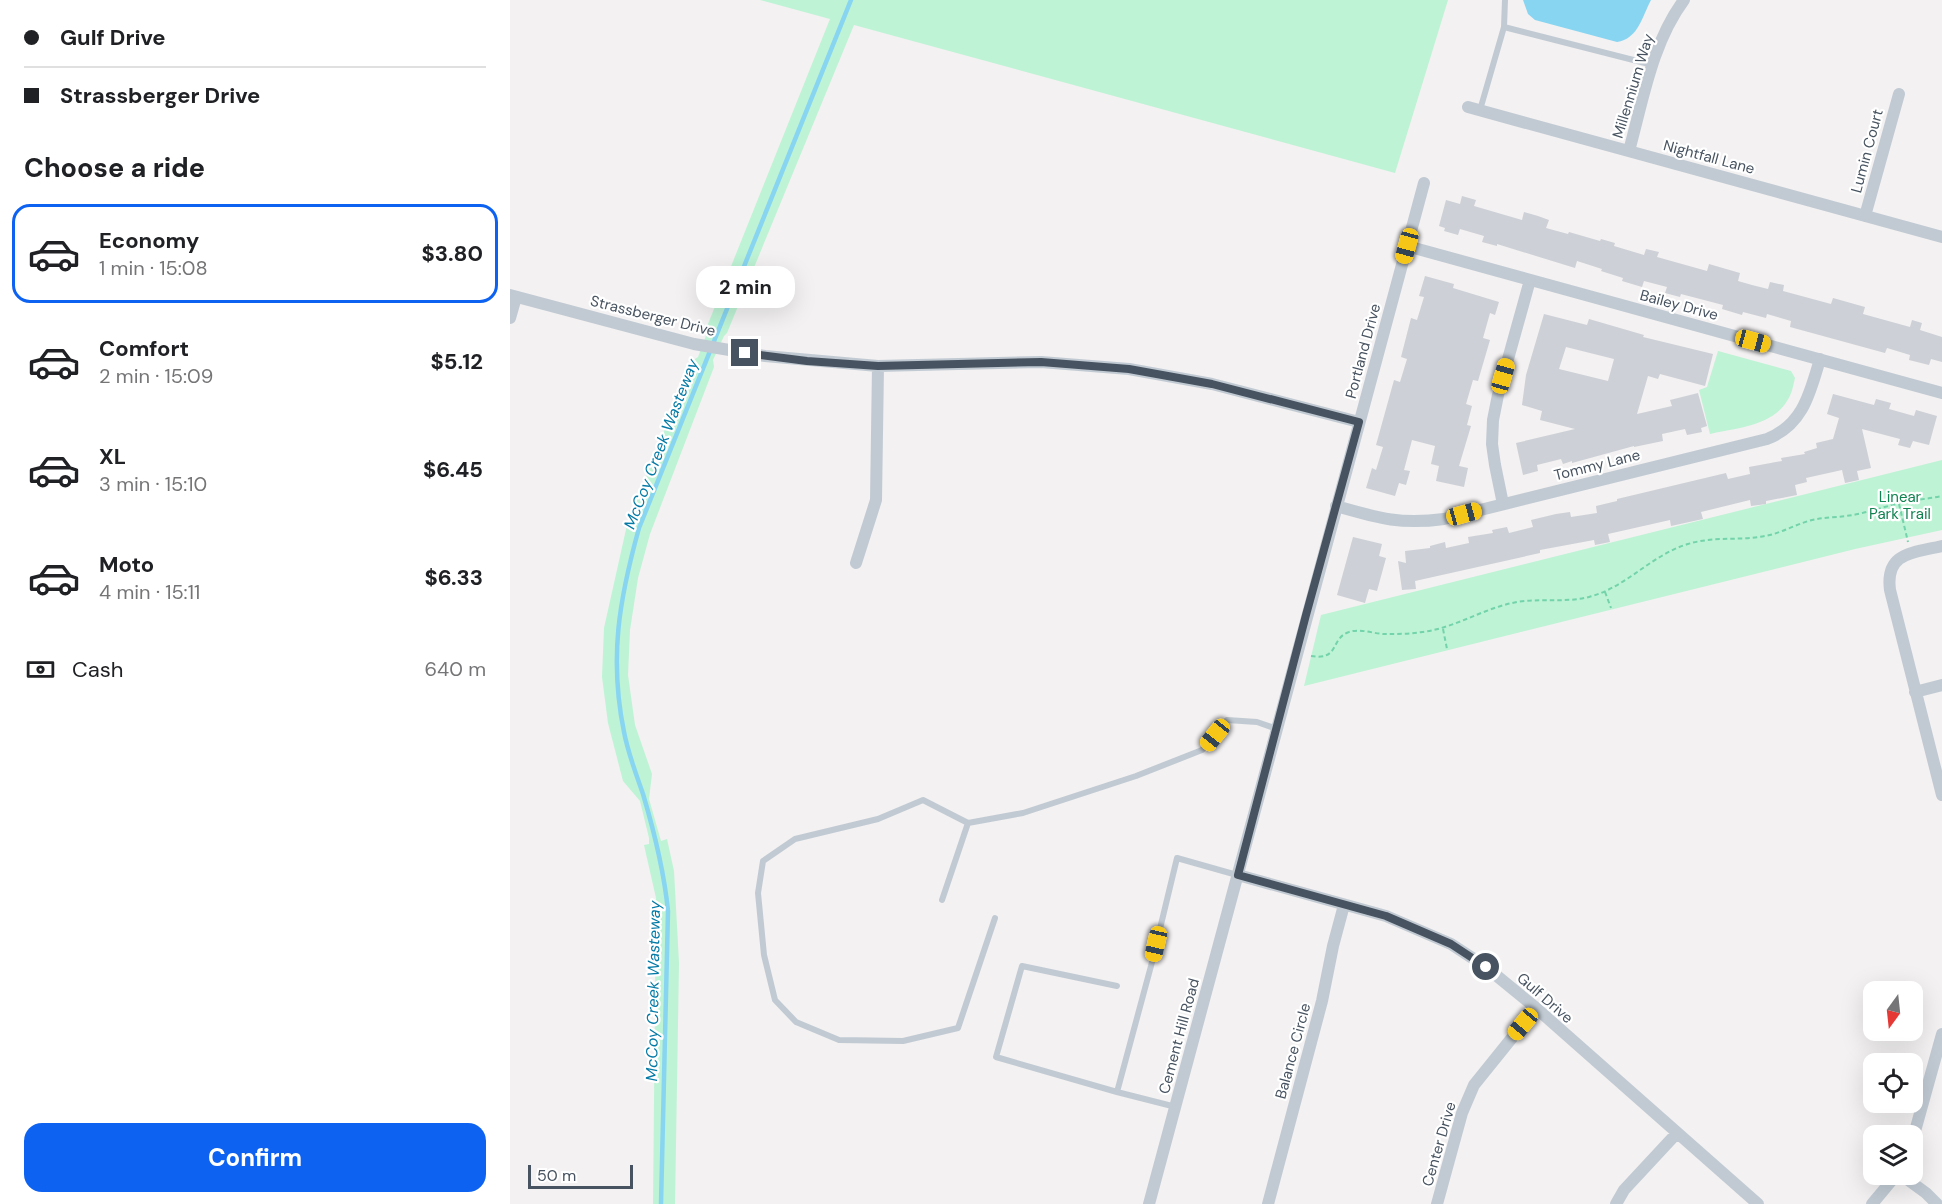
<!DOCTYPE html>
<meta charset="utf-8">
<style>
:root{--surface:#fff;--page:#f2f2f2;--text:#202124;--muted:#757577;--line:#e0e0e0;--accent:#0d62f1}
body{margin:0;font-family:"DM Sans",sans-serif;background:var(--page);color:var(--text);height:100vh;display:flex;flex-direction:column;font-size:22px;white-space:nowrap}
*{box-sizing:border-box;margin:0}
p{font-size:20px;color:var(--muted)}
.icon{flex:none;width:33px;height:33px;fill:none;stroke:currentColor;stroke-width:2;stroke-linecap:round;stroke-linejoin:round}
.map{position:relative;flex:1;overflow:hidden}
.sheet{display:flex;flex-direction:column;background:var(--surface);width:510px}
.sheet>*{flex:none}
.guide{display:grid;align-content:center;height:132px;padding:0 24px;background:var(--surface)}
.needle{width:39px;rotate:195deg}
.controls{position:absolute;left:1353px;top:981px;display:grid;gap:12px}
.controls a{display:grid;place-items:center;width:60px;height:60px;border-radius:12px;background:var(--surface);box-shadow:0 6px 24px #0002;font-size:30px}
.scale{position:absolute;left:18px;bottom:15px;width:105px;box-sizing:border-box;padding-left:6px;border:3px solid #475360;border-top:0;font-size:16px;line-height:21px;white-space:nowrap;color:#475360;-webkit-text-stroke:4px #fff;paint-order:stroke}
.end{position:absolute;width:27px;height:27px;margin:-14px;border:8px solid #475360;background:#fff;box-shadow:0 0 0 3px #fff}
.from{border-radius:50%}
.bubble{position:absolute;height:42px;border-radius:18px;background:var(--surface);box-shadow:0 6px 24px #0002;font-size:20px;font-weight:700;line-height:42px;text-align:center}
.car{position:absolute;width:18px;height:36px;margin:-18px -9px;border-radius:8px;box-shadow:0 0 4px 2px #0007;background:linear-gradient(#f5c518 24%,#345 0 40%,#f5c518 0 76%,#345 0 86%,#f5c518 0)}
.guide b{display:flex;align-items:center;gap:21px;height:57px;font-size:22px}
.guide b+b{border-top:2px solid var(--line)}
.guide i{width:15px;height:15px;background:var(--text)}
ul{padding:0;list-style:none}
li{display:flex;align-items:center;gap:18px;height:99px;margin:0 12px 9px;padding:0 12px;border:3px solid transparent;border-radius:18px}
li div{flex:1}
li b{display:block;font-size:22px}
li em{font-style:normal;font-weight:700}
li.active{border-color:var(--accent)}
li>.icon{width:54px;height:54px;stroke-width:1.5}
h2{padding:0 24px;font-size:27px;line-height:72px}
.pay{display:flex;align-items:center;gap:15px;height:66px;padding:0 24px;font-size:22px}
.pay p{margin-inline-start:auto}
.action{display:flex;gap:12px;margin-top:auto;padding:12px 24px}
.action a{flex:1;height:69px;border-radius:18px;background:var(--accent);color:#fff;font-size:24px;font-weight:700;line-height:69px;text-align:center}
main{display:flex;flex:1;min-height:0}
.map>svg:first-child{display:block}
.green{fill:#bef3d5}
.water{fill:#88d5f2}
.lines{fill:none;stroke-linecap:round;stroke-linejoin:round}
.stream{stroke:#88d5f2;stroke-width:4.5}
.building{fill:#cdd0d6;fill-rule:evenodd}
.path{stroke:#73d3aa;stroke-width:2;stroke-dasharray:4.5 3;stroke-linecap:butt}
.lane{stroke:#c1cad3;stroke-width:6}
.street{stroke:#c1cad3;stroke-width:12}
.route{stroke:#475360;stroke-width:8}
.labels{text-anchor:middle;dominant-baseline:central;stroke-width:4.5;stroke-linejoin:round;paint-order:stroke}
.street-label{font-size:15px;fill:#475360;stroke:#fff}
.park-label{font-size:15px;fill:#118251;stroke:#fff}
.water-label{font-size:16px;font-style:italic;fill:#047aa6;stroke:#fff}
</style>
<main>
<section class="sheet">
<div class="guide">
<b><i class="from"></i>Gulf Drive</b>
<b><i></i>Strassberger Drive</b>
</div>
<h2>Choose a ride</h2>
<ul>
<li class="active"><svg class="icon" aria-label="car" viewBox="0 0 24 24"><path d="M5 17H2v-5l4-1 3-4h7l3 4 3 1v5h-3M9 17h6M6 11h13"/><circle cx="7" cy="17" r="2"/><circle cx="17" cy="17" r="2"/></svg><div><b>Economy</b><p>1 min · 15:08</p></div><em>$3.80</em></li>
<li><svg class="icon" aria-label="car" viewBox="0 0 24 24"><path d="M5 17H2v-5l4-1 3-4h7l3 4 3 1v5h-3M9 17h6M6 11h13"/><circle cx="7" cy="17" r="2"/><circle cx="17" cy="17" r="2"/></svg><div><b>Comfort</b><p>2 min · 15:09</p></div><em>$5.12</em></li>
<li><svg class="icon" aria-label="car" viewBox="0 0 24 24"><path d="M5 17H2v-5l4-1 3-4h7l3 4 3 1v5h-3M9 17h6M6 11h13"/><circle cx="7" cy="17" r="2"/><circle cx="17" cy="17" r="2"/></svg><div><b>XL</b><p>3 min · 15:10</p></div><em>$6.45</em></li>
<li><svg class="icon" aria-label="car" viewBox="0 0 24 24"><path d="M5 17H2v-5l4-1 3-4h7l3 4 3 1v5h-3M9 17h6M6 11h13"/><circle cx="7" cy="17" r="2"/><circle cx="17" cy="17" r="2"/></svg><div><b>Moto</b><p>4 min · 15:11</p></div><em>$6.33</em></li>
</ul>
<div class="pay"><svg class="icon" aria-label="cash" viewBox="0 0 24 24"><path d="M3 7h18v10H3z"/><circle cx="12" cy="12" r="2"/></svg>Cash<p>640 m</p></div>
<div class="action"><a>Confirm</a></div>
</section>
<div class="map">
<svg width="1432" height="1204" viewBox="0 0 1432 1204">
<rect width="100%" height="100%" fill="#f3f1f1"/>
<!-- green -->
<path class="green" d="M250 0H938L885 173 344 25 217 333 214 336 203 360 204 367 140 534 128 578 120 630 118 675 125 725 142 774 139 799 151 841 157 839 164 871 169 963 165 1204H143L146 898 134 845 139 844V838L130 801 113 781 98 723 92 677 94 628 117 525 182 361 188 357 197 333 196 329 320 19Z
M1208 351 1281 371 1285 378C1283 386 1282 394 1277 401 1262 426 1226 428 1200 434L1189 390 1197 387Z
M1432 460V530L1345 549 794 686 811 615Z"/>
<!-- water -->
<path class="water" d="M1013 0H1141C1132 17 1128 39 1107 42L1025 20 1018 14Z"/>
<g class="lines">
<!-- stream -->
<path class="stream" d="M151 1204 158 911C154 871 144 831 133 794 126 774 118 753 114 732 99 658 109 600 129 528L341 0"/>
</g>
<!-- building -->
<path class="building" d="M952 196 966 200 964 206 1012 220 1014 212 1028 216 1039 220 1036 228 1058 234 1059 232 1090 241 1091 239 1105 243 1104 246 1134 255 1136 249 1149 252 1147 257 1197 271 1199 264 1230 273 1228 281 1242 285 1258 289 1260 282 1274 285 1273 291 1321 304 1323 298 1355 307 1353 314 1400 327 1402 320 1412 323 1410 330 1432 337V362L1421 359 1419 365 1399 360 1400 355 1377 348 1375 353 1280 327 1281 321 1257 314 1256 318 1233 312 1232 315 1212 309 1213 305 1171 294 1170 297 1155 293 1157 287 1134 281 1132 287 1112 281 1113 278 1091 271 1092 269 1067 261 1065 268 987 244V246L972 242 974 236 950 229 948 235 934 231 935 228 929 226 936 200 950 204Z
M915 276 944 284 943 288 989 302 985 315 980 313 973 338 980 340 968 381 963 380 956 404 962 406 957 425 961 426 949 466 958 468 954 487 926 481 929 466 921 464 925 446 902 440 894 470 900 471 896 485 889 483 885 496 856 488 862 468 866 470 873 447 866 445 884 380 890 382 897 359 891 357 901 318 907 320 914 297 909 296Z
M1034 314 1077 325 1079 319 1134 335 1133 337 1203 354 1195 386 1150 374 1148 379 1138 376 1127 414 1162 406 1160 400 1188 393 1197 426 1191 428 1192 432 1177 435 1175 429 1152 434 1153 441 1124 447V446L1062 463V461L1053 464 1051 459 1027 465 1028 471 1013 475 1006 443 1065 429 1030 420 1032 411 1012 405 1016 375ZM1056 347 1104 359 1098 381 1049 369Z
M1323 394 1364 405 1366 399 1381 403 1379 409 1404 416 1406 410 1427 416 1419 445 1403 441 1400 448 1388 445 1390 439 1352 429 1361 468 1347 471 1349 480 1335 483 1332 470 1296 478 1297 482 1285 485 1287 495 1256 501V504L1241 506 1240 500 1191 512 1193 519 1161 526 1160 520 1098 534 1100 542 1085 545 1084 540 1030 550V553L905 581 906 589 892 590 888 561 896 563 895 551 920 548V546L935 542 936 548 959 543 958 537 983 533 982 530 997 527 999 533 1023 527 1021 520 1046 514 1060 512 1061 517 1087 513 1086 506 1107 501V499L1216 473 1218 479 1240 474 1239 467 1272 461 1271 458 1295 454 1294 452 1307 448 1306 443 1323 439 1329 418 1317 414Z
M843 537 872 544 869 556 876 558 867 591 859 589 855 603 827 595Z"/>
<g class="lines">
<!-- path -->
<path class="path" d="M1389 504 1398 542
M1095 592 1101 608
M933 629 937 649
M801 656C830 661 820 638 839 632 850 628 864 634 875 634 887 634 900 634 912 632 946 628 973 608 1007 602 1031 598 1055 603 1079 597 1117 587 1141 555 1178 544 1204 536 1229 541 1255 536 1273 533 1289 522 1307 519 1320 517 1334 517 1348 514 1367 510 1385 503 1405 500 1414 499 1423 498 1432 496"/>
<!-- lane -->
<path class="lane" d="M994 27 1143 65
M970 110 994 27 995 0
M458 823 413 800 368 819 285 839 253 861 248 893 254 955 265 1000 286 1022 329 1040 393 1041 448 1028 485 918
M432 900 458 823 513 813 626 776 692 750 717 720 747 722 767 729
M607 986 512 966 486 1057 607 1092
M666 1107 607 1092 641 966 667 858 727 875"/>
<!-- street -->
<path class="street" d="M958 107 1432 237
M1119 151C1133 100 1142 43 1174 0
M1355 216 1389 94
M897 246 1432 393
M0 295 184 344 255 356 368 366 531 362 619 369 702 384 849 422
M0 318 6 297
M993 504 985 465 982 444 983 420 988 395 1020 280
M826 506C868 518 890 525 934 519L1257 439C1293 425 1300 393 1310 359
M1432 546C1403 553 1375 552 1380 590L1432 795
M346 563 366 500 368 366
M1405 692 1432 685
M728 875 876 916 941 944 976 967 1026 1008 1248 1204
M1402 1142 1432 1034
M1390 1174 1416 1193 1427 1204
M639 1204 914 183
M758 1204 812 1001 823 946 834 905
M927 1204 952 1113 964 1085 1026 1008
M1106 1204 1114 1190 1167 1133
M1362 1204 1387 1174"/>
</g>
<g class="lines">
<!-- route -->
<path class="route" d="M235 353 297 361 368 366 531 362 619 369 702 384 849 422 796 615 728 875 876 916 941 944 976 967"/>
</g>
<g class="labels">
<!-- street labels -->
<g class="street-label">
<text transform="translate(1123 86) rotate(-73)">Millennium Way</text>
<text transform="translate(1357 151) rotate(-75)">Lumin Court</text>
<text transform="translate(1199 157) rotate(15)">Nightfall Lane</text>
<text transform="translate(1169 305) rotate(15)">Bailey Drive</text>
<text transform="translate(143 316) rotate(14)">Strassberger Drive</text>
<text transform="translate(853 351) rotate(-75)">Portland Drive</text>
<text transform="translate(1087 465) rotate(-14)">Tommy Lane</text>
<text transform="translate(1035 998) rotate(41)">Gulf Drive</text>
<text transform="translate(669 1036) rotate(-75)">Cement Hill Road</text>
<text transform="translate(783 1051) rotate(-75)">Balance Circle</text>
<text transform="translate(929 1144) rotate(-74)">Center Drive</text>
</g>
<!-- park labels -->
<g class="park-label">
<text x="1390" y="497">Linear<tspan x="1390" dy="17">Park Trail</tspan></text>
</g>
<!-- water labels -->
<g class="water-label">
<text transform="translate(151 444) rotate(-69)">McCoy Creek Wasteway</text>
<text transform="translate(143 991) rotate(-89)">McCoy Creek Wasteway</text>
</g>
</g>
</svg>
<div class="controls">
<a><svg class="needle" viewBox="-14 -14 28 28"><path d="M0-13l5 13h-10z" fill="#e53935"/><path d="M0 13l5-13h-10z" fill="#757577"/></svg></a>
<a><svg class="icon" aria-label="locate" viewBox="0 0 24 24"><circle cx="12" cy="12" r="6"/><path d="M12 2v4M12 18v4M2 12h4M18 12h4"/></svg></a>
<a><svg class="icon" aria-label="layers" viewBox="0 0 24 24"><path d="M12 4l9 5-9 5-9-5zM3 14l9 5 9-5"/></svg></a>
</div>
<div class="scale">50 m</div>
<i class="end from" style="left:976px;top:967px"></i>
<i class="end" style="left:235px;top:353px"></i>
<div class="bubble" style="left:186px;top:266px;width:99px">2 min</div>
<i class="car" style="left:897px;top:246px;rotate:195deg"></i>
<i class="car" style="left:1243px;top:341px;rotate:105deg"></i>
<i class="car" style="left:993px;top:376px;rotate:16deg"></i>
<i class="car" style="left:954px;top:514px;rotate:75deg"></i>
<i class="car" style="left:705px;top:735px;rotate:219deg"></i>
<i class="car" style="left:646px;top:944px;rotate:193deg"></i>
<i class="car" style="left:1013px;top:1024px;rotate:220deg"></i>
</div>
</main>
